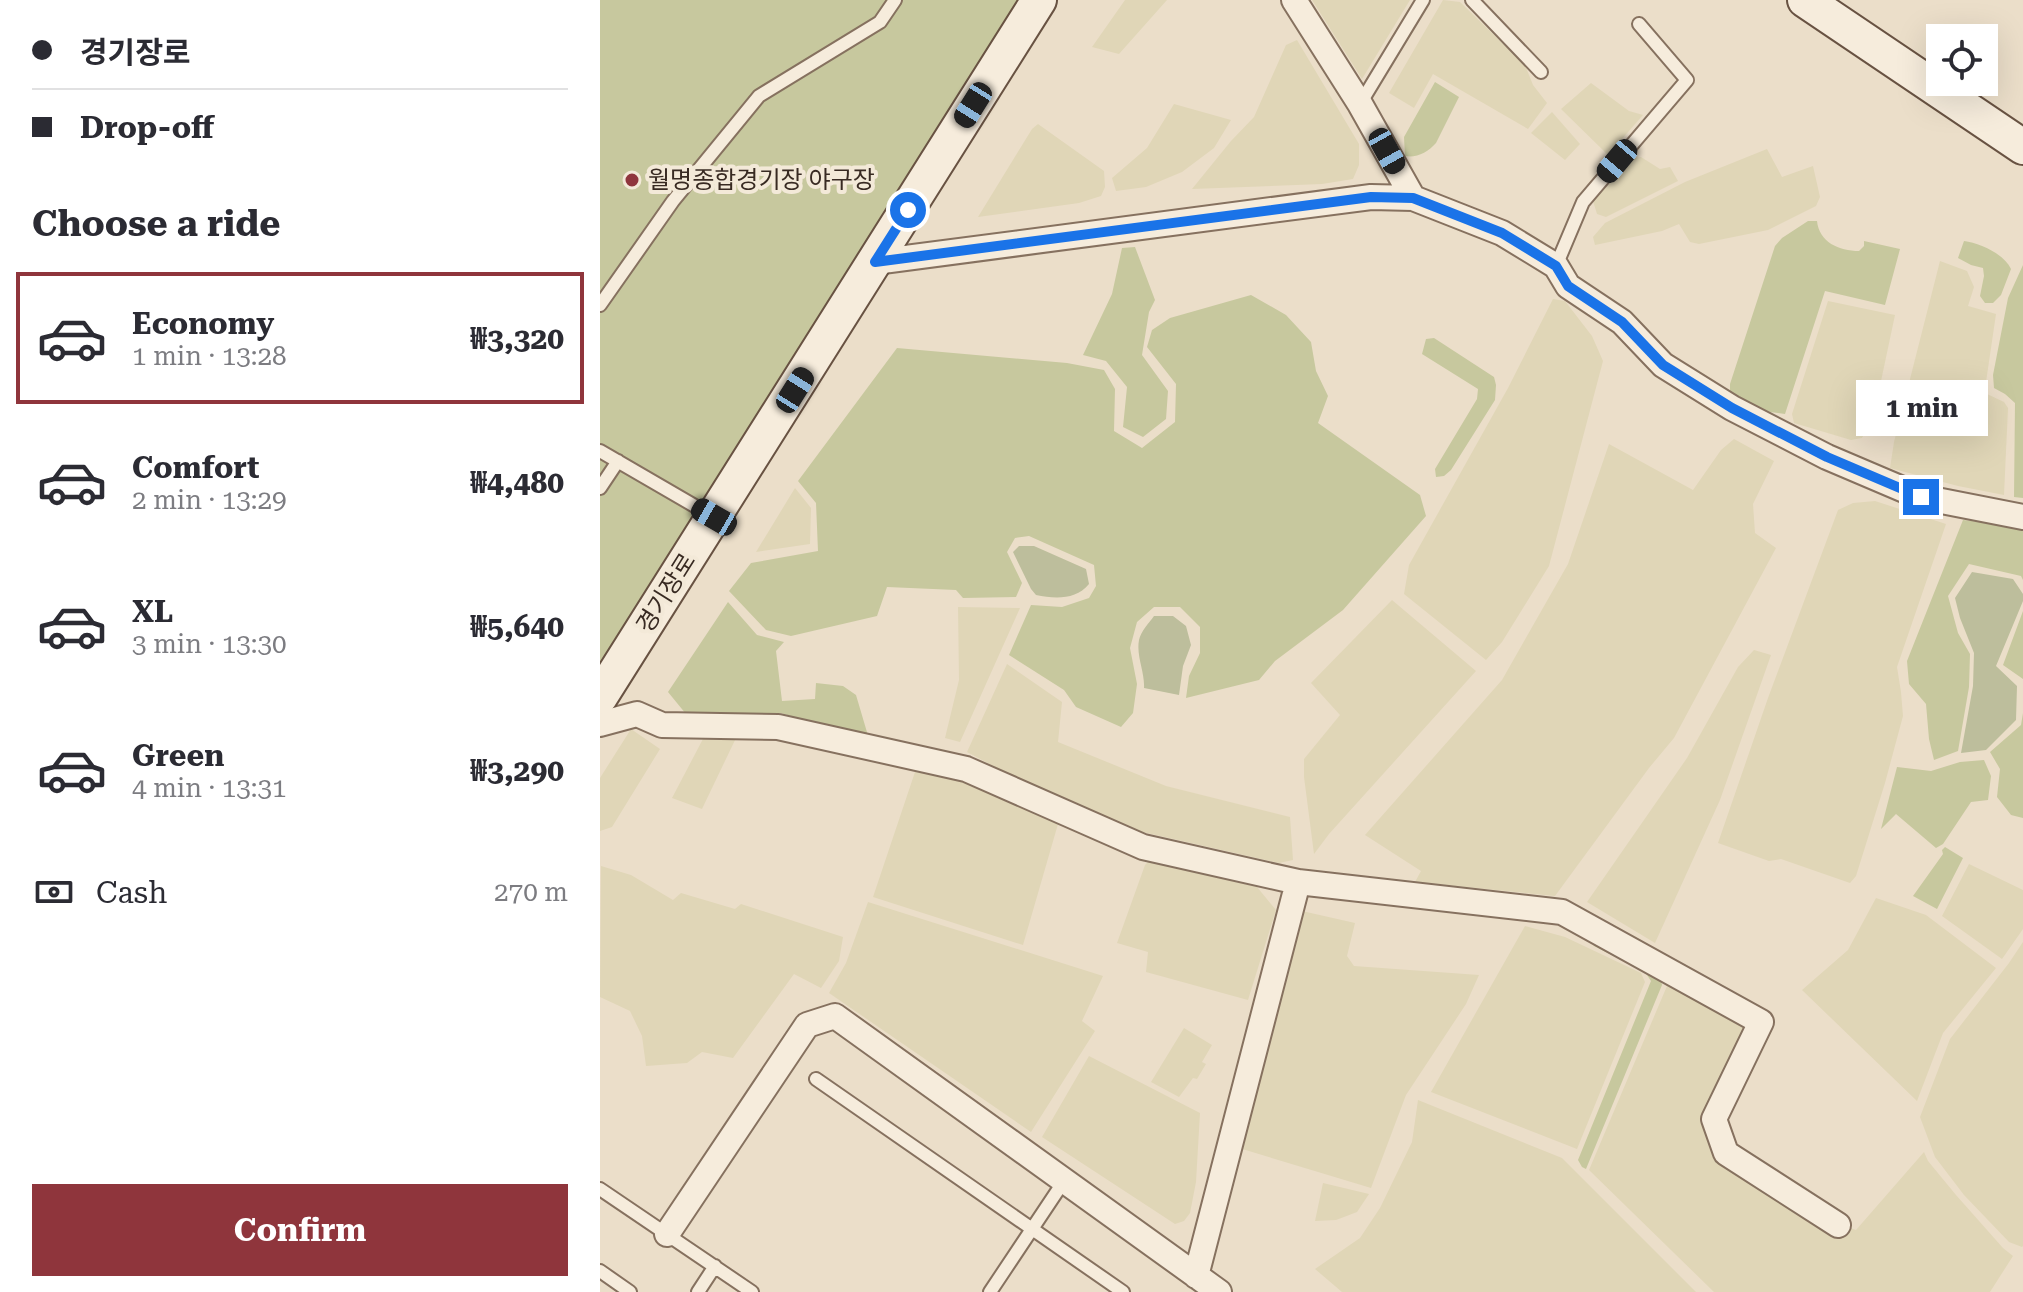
<!DOCTYPE html>
<meta charset="utf-8">
<style>
:root{--surface:#fff;--page:#f7f7f7;--text:#2b2b33;--muted:#7c7c81;--line:#e1e1e2;--accent:#8f353c}
body{margin:0;font-family:"Roboto Serif","Noto Sans KR",serif;background:var(--page);color:var(--text);height:100vh;display:flex;flex-direction:column;font-size:30px;white-space:nowrap}
*{box-sizing:border-box;margin:0}
p{font-size:26px;color:var(--muted)}
.icon{flex:none;width:44px;height:44px;fill:none;stroke:currentColor;stroke-width:2;stroke-linecap:round;stroke-linejoin:round}
.map{position:relative;flex:1;overflow:hidden}
.drawer{display:flex;flex-direction:column;background:var(--surface);width:600px}
.drawer>*{flex:none}
.top-card{display:grid;align-content:center;height:176px;padding:0 32px;background:var(--surface)}
.tools{position:absolute;left:1326px;top:24px;display:grid;gap:16px}
.tools a{display:grid;place-items:center;width:72px;height:72px;border-radius:0px;background:var(--surface);box-shadow:0 8px 32px #0002;font-size:40px}
.end{position:absolute;width:36px;height:36px;margin:-18px;border:10px solid #1a73e8;background:#fff;box-shadow:0 0 0 4px #fff}
.from{border-radius:50%}
.bubble{position:absolute;height:56px;border-radius:0px;background:var(--surface);box-shadow:0 8px 32px #0002;font-size:26px;font-weight:700;line-height:56px;text-align:center}
.car{position:absolute;width:24px;height:48px;margin:-24px -12px;border-radius:10px;box-shadow:0 0 6px 2px #0007;background:linear-gradient(#222 24%,#8ab4d8 0 40%,#222 0 76%,#8ab4d8 0 86%,#222 0)}
.top-card b{display:flex;align-items:center;gap:28px;height:76px;font-size:30px}
.top-card b+b{border-top:2px solid var(--line)}
.top-card i{width:20px;height:20px;background:var(--text)}
ul{padding:0;list-style:none}
li{display:flex;align-items:center;gap:24px;height:132px;margin:0 16px 12px;padding:0 16px;border:4px solid transparent;border-radius:0px}
li div{flex:1}
li b{display:block;font-size:30px}
li em{font-style:normal;font-weight:700}
li.selected{border-color:var(--accent)}
li>.icon{width:72px;height:72px;stroke-width:1.5}
h2{padding:0 32px;font-size:36px;line-height:96px}
.pay{display:flex;align-items:center;gap:20px;height:88px;padding:0 32px;font-size:30px}
.pay p{margin-inline-start:auto}
.button{display:flex;gap:16px;margin-top:auto;padding:16px 32px}
.button a{flex:1;height:92px;border-radius:0px;background:var(--accent);color:#fff;font-size:32px;font-weight:700;line-height:92px;text-align:center}
main{display:flex;flex:1;min-height:0}
.map>svg:first-child{display:block}
.farmland{fill:#e0d6b7}
.green{fill:#c7c89e}
.cemetery{fill:#bdbe9c}
.lines{fill:none;stroke-linecap:round;stroke-linejoin:round}
.lane-casing{stroke:#86715f;stroke-width:16}
.street-casing{stroke:#86715f;stroke-width:28}
.secondary-casing{stroke:#685242;stroke-width:38}
.lane{stroke:#f6ecdc;stroke-width:12}
.street{stroke:#f6ecdc;stroke-width:24}
.secondary{stroke:#f6ecdc;stroke-width:34}
.route{stroke:#1a73e8;stroke-width:10}
.poi-dot{fill:#8f353c;stroke:#f3e9d8;stroke-width:3}
.labels{text-anchor:middle;dominant-baseline:central;stroke-width:8;stroke-linejoin:round;paint-order:stroke}
.poi-label{font-size:24px;fill:#382a22;stroke:#f3e9d8;text-anchor:start}
.street-label{font-size:24px;fill:#382a22;stroke:#f3e9d8}
</style>
<main>
<section class="drawer">
<div class="top-card">
<b><i class="from"></i>경기장로</b>
<b><i></i>Drop-off</b>
</div>
<h2>Choose a ride</h2>
<ul>
<li class="selected"><svg class="icon" aria-label="car" viewBox="0 0 24 24"><path d="M5 17H2v-5l4-1 3-4h7l3 4 3 1v5h-3M9 17h6M6 11h13"/><circle cx="7" cy="17" r="2"/><circle cx="17" cy="17" r="2"/></svg><div><b>Economy</b><p>1 min · 13:28</p></div><em>₩3,320</em></li>
<li><svg class="icon" aria-label="car" viewBox="0 0 24 24"><path d="M5 17H2v-5l4-1 3-4h7l3 4 3 1v5h-3M9 17h6M6 11h13"/><circle cx="7" cy="17" r="2"/><circle cx="17" cy="17" r="2"/></svg><div><b>Comfort</b><p>2 min · 13:29</p></div><em>₩4,480</em></li>
<li><svg class="icon" aria-label="car" viewBox="0 0 24 24"><path d="M5 17H2v-5l4-1 3-4h7l3 4 3 1v5h-3M9 17h6M6 11h13"/><circle cx="7" cy="17" r="2"/><circle cx="17" cy="17" r="2"/></svg><div><b>XL</b><p>3 min · 13:30</p></div><em>₩5,640</em></li>
<li><svg class="icon" aria-label="car" viewBox="0 0 24 24"><path d="M5 17H2v-5l4-1 3-4h7l3 4 3 1v5h-3M9 17h6M6 11h13"/><circle cx="7" cy="17" r="2"/><circle cx="17" cy="17" r="2"/></svg><div><b>Green</b><p>4 min · 13:31</p></div><em>₩3,290</em></li>
</ul>
<div class="pay"><svg class="icon" aria-label="cash" viewBox="0 0 24 24"><path d="M3 7h18v10H3z"/><circle cx="12" cy="12" r="2"/></svg>Cash<p>270 m</p></div>
<div class="button"><a>Confirm</a></div>
</section>
<div class="map">
<svg width="1423" height="1292" viewBox="0 0 1423 1292">
<rect width="100%" height="100%" fill="#ebdec9"/>
<!-- farmland -->
<path class="farmland" d="M525 0H567L519 54 492 47Z
M712 0H810L762 79Z
M843 0 860 2 925 65 933 85 947 103 928 129 833 74 814 108 789 93Z
M697 40 759 144V165L753 179 722 184 592 189 631 141 654 117 686 45Z
M991 83 1029 111 1043 115 1008 155 961 109Z
M574 104 631 120 614 148 582 172 546 187 516 191 512 178 547 148Z
M952 112 980 144 965 160 931 133Z
M438 124 504 171 505 187 501 196 479 203 378 217 432 129Z
M1167 149 1182 177 1213 166 1220 197 1216 206 1168 230 1099 244 1090 242 1079 224 1062 231 995 245 993 237 1005 223 1085 182Z
M1041 157 1060 169 1070 167 1078 181 1006 217 997 214 993 201 1034 158Z
M1340 261 1367 271 1374 287 1368 306 1396 314 1386 382 1387 394 1404 402 1408 408 1404 495 1358 486 1290 468 1294 442Z
M953 299 965 301 992 336 1003 361 949 566 902 642 886 660 804 594 809 565 908 388Z
M1228 301 1295 315 1274 414 1262 438 1251 440 1194 423 1192 414Z
M1134 439 1174 461 1153 504 1155 533 1176 548 1074 738 1049 768 955 896 815 882 821 871 765 835 902 680 968 564 1009 444 1093 490 1121 450Z
M195 488 211 508 210 544 156 552Z
M1275 501 1346 524 1297 667 1301 692 1303 716 1285 783 1256 876 1250 883 1181 859 1169 861 1118 843 1168 698 1238 510 1253 503Z
M792 600 876 671 729 834 714 854 704 777V759L740 715 711 683Z
M358 607 420 608 360 742 345 738 359 680Z
M1154 650 1171 655 1120 800 1055 943 987 902 1087 758 1138 667Z
M407 664 462 702 458 742 566 786 690 817 693 860 679 863 538 831 444 793 367 752Z
M31 729 60 749 12 827 0 831V778Z
M104 737 136 738 102 809 72 798Z
M315 772 370 779 458 824 423 945 273 897Z
M549 861 657 887 676 910 648 1000 546 972 548 952 517 943 545 865Z
M1369 864 1423 890V929L1402 959 1342 916Z
M1 866 31 875 73 900 81 893 135 909 141 904 243 937 239 961 221 988 194 974 133 1058 102 1052 87 1063 46 1066 42 1036 30 1011 0 997Z
M1276 898 1326 915 1396 968 1343 1033 1317 1101 1202 990 1248 950Z
M268 902 503 976 482 1021 495 1031 431 1132 229 993 246 963Z
M702 911 755 923 747 956 754 966 879 975 866 1004 806 1095 771 1188 639 1148Z
M925 926 965 937 1041 973 1045 982 977 1149 831 1092Z
M1423 942V1246L1422 1247 1409 1242 1364 1195 1335 1157 1320 1117 1350 1039 1409 963Z
M1067 986 1084 989 1151 1026 1108 1115 1120 1157 1242 1232 1250 1228 1256 1230 1324 1152 1328 1161 1356 1195 1403 1248 1413 1256 1390 1292H1114L989 1170Z
M584 1028 612 1045 602 1062 606 1064 597 1079 593 1078 579 1097 551 1082Z
M489 1056 600 1113 596 1182 590 1213 584 1221 575 1224 442 1137Z
M818 1100 962 1158 1096 1292H742L715 1269 760 1238 780 1208 812 1142Z
M723 1183 769 1194 757 1212 736 1220 715 1221Z"/>
<!-- green -->
<path class="green" d="M0 0H439L0 697Z
M835 82 859 97 836 143C828 152 817 158 805 156L804 137Z
M1208 221H1217C1219 242 1239 251 1259 251L1264 246V241L1300 249 1285 305 1225 291 1185 414 1170 412 1130 395V384L1175 246 1182 238Z
M1364 241C1380 243 1404 254 1411 269L1401 295 1393 303H1385L1380 296 1384 276 1383 268 1371 265 1358 258Z
M535 247 555 300 549 312 542 355 568 391 566 419 543 437 523 427 527 387 506 361 483 355 512 294 522 248Z
M1423 265V498L1414 497 1415 403 1405 394 1394 388 1393 375 1408 298Z
M651 295 686 315 711 342 716 371 728 396 718 423 820 495 826 516 743 610 675 661 659 680 586 698 589 676 600 653V627L580 607H554L537 622 530 648 537 684 533 713 521 727 476 707 464 690 409 655 431 605 462 607 489 598 496 586 494 565 429 536 415 538 407 552 422 583 416 597 363 598 356 590 287 587 277 616 191 636 166 630 129 591 151 563 218 551 216 503 198 481 297 348 467 363 504 370 515 389 514 431 542 448 575 422 576 384 547 347 552 330 570 318Z
M834 338 894 377 896 385 895 400 851 470 844 476 836 477 835 469 877 399 878 389 822 354 826 339Z
M1363 520 1423 527V580L1421 576 1369 564 1348 596 1358 633 1370 654 1369 687 1358 751 1334 760 1329 739 1326 704 1309 684 1307 661Z
M128 602 157 635 184 642 176 651 182 701 215 699 216 683 243 686 256 695 269 739 181 713 86 714 68 692Z
M1423 611V679L1403 665Z
M1423 713V818L1411 815 1397 797 1400 769 1390 752 1421 725Z
M1384 760 1391 776 1388 800 1371 802 1343 844 1336 848 1296 814 1281 829 1297 767 1331 771 1360 762Z
M1345 847 1363 858 1337 909 1313 896 1343 854 1342 850Z
M991 940 1061 980 1062 985 986 1169 982 1167 978 1160 1051 981 1045 972 994 946Z"/>
<!-- cemetery -->
<path class="cemetery" d="M419 546H434L486 569 489 584C476 600 455 599 436 595L431 589 413 552Z
M1372 572 1413 579 1423 594V601L1396 666 1417 686 1416 720 1386 750 1361 753 1373 686 1374 653 1360 618 1355 598Z
M554 616H573L586 626 591 645 583 666 579 695 544 688C545 672 536 656 539 640 541 631 549 623 554 616Z"/>
<g class="lines">
<defs>
<path id="lane" d="M872 0 941 72
M760 104 823 0
M956 266 983 202 1087 80 1039 24
M0 305 73 201 159 96 280 22 295 0
M0 451 112 516
M0 488 18 461
M216 1079 523 1292
M0 1189 152 1292
M0 1271 30 1292
M98 1292 115 1266
M390 1292 464 1181"/>
<path id="street" d="M694 0 760 104 813 198
M275 262 771 197 813 198 902 233 956 266 968 286 1022 322 1063 365 1132 408 1227 457 1321 497 1423 517
M0 724 37 714 62 725 178 727 366 769 543 847 698 882 962 912 1161 1022 1114 1119 1126 1153 1238 1225
M67 1234 207 1025 235 1016 619 1292
M596 1276 698 882"/>
<path id="secondary" d="M1205 0 1423 147
M0 697 439 0"/>
</defs>
<!-- lane casing -->
<use href="#lane" class="lane-casing"/>
<!-- street casing -->
<use href="#street" class="street-casing"/>
<!-- secondary casing -->
<use href="#secondary" class="secondary-casing"/>
<!-- lane -->
<use href="#lane" class="lane"/>
<!-- street -->
<use href="#street" class="street"/>
<!-- secondary -->
<use href="#secondary" class="secondary"/>
</g>
<g class="lines">
<!-- route -->
<path class="route" d="M308 210 275 262 771 197 813 198 902 233 956 266 968 286 1022 322 1063 365 1132 408 1227 457 1321 497"/>
</g>
<!-- markers -->
<circle class="poi-dot" cx="32" cy="180" r="8"/>
<g class="labels">
<!-- poi labels -->
<g class="poi-label">
<text x="48" y="180">월명종합경기장 야구장</text>
</g>
<!-- street labels -->
<g class="street-label">
<text transform="translate(66 593) rotate(-58)">경기장로</text>
</g>
</g>
</svg>
<div class="tools">
<a><svg class="icon" aria-label="locate" viewBox="0 0 24 24"><circle cx="12" cy="12" r="6"/><path d="M12 2v4M12 18v4M2 12h4M18 12h4"/></svg></a>
</div>
<i class="end from" style="left:308px;top:210px"></i>
<i class="end" style="left:1321px;top:497px"></i>
<div class="bubble" style="left:1256px;top:380px;width:132px">1 min</div>
<i class="car" style="left:373px;top:105px;rotate:212deg"></i>
<i class="car" style="left:787px;top:151px;rotate:151deg"></i>
<i class="car" style="left:1017px;top:161px;rotate:220deg"></i>
<i class="car" style="left:195px;top:390px;rotate:32deg"></i>
<i class="car" style="left:114px;top:517px;rotate:300deg"></i>
</div>
</main>
